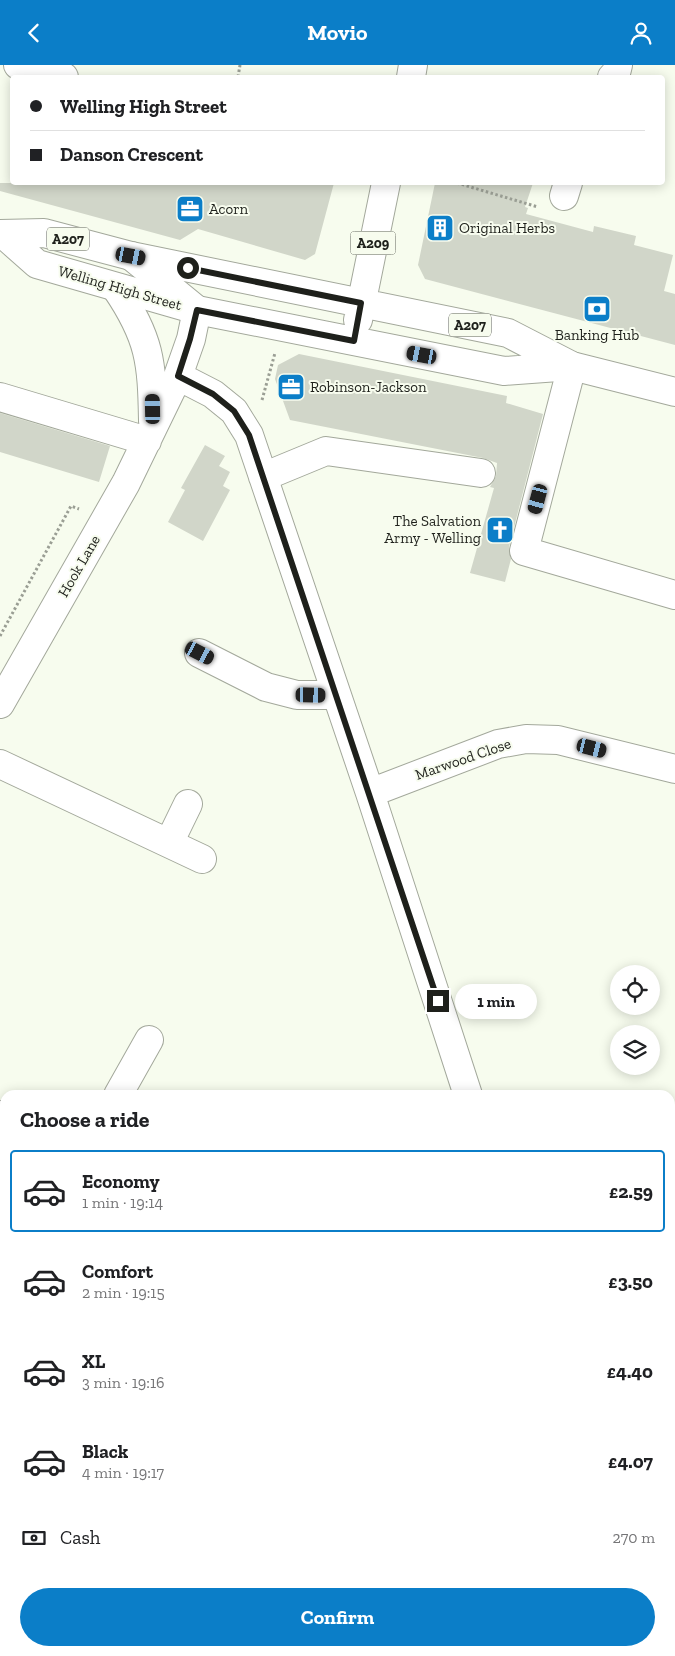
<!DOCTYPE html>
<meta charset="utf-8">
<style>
:root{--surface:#fff;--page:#f6f6f6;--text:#202124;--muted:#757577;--line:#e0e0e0;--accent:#0b7ec8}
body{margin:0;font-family:"Zilla Slab",serif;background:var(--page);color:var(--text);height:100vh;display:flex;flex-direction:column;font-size:19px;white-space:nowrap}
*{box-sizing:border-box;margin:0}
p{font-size:16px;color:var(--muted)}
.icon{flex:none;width:28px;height:28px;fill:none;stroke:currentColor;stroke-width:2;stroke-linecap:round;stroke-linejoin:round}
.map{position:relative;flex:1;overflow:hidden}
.side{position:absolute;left:0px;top:1025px;width:675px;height:566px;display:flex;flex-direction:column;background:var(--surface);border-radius:15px 15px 0 0;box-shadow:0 2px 12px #0003}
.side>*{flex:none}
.guide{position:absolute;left:10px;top:10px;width:655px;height:110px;border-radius:5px;box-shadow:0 2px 12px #0003;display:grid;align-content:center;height:110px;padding:0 20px;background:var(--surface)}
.fabs{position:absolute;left:610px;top:900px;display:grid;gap:10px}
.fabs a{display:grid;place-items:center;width:50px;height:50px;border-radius:50%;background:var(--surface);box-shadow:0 2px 12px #0003;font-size:25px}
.end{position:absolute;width:22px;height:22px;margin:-11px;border:6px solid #1e201b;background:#fff;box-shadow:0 0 0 2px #fff}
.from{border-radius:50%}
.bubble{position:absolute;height:35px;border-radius:18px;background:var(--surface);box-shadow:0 2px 12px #0003;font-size:16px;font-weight:700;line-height:35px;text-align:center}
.car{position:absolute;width:15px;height:30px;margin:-15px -8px;border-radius:6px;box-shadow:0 0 4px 1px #0007;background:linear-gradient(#222 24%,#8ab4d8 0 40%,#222 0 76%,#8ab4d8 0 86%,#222 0)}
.guide b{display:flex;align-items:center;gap:18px;height:48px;font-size:19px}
.guide b+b{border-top:1px solid var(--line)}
.guide i{width:12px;height:12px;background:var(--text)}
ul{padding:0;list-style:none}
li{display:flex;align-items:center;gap:15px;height:82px;margin:0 10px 8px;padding:0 10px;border:2px solid transparent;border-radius:5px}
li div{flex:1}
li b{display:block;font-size:19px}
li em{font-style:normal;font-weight:700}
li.selected{border-color:var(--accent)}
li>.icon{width:45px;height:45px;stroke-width:1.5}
h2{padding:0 20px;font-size:22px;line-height:60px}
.pay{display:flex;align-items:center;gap:12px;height:55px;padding:0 20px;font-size:19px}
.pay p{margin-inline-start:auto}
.action{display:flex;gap:10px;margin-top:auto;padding:10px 20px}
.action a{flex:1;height:58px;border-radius:30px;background:var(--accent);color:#fff;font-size:20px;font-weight:700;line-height:58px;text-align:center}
header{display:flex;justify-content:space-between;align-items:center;height:65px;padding:0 20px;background:var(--accent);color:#fff;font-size:22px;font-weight:700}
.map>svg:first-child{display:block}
.building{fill:#d1d6c9}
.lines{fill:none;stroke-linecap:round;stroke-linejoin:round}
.minor-casing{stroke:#a3a89b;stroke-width:30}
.major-casing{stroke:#a3a89b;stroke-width:30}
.path{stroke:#9a9e94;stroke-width:3;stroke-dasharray:2.5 2.5;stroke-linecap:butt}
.minor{stroke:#fff;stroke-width:28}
.major{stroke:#fff;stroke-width:28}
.route{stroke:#1e201b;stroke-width:6}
.labels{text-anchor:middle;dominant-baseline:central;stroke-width:4;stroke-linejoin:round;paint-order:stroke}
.shield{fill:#f7fcee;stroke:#5f625a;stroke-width:1}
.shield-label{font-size:14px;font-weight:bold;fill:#1e201b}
.poi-label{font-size:15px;fill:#1e201b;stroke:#f7fcee;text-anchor:start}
.street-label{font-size:15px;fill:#1e201b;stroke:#f7fcee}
</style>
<header><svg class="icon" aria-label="back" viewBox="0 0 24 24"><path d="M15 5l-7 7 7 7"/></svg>Movio<svg class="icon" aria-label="person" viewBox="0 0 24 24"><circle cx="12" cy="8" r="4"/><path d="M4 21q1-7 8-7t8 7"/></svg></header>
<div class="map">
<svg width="675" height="1591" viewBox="0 0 675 1591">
<rect width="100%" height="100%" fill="#f7fcee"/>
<!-- building -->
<path class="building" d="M0 118H334L315 189 305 195 198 164 180 175 0 126Z
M435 118H533L525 142 528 143 526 149 593 167 594 161 636 171 634 180 673 190 664 226 675 229V280L425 214 418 200Z
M299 289 507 331 506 338 543 349 509 482 511 494 505 517 470 508 494 423 490 422 496 411 497 398 483 393 290 355 275 314 278 300Z
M0 348 110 381 99 417 0 387Z
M205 380 225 391 219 401 230 407 223 421 230 425 203 476 168 457 185 425 181 423Z"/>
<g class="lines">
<defs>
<path id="minor" d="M18 0 64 12
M612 12 616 8 618 0
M564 131 568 118
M116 223C150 273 152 297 153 356
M572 301 524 486 675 530
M178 311 213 329 234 346 249 370 370 728 468 1030
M0 332 147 376
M263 412 326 386 481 408
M199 588 266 622 297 630H335
M0 639 126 418 178 311 191 274 197 245 131 191
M0 699 202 794
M370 728 498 679 526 674 558 675 675 704
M169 778 188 739
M118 1030 149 975
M0 1050 5 1053
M670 1547 675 1546
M649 1586 651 1591
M126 1591 128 1586
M551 1591 561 1586"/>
<path id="major" d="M411 12 413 0
M0 169 44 168 131 191 508 268 572 301 675 327
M3 169 37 199 197 245 504 306 572 301
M358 255 386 118"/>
</defs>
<!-- minor casing -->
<use href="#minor" class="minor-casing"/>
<!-- major casing -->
<use href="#major" class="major-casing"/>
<!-- path -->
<path class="path" d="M238 12 240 0
M457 118 538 142
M262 335 275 288
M0 571 71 441 79 444
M0 1273 5 1279"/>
<!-- minor -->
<use href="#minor" class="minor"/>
<!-- major -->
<use href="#major" class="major"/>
</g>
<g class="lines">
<!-- route -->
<path class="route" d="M188 203 361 238 354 276 197 245 190 274 178 311 213 329 234 346 249 370 438 936"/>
</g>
<!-- icons -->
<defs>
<symbol id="office-square" viewBox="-11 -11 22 22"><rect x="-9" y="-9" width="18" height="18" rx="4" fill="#0b7ec8" stroke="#f7fcee"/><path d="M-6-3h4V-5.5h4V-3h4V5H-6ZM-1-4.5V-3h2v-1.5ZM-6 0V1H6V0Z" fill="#fff"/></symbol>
<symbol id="building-square" viewBox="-11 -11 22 22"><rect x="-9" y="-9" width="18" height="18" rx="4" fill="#0b7ec8" stroke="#f7fcee"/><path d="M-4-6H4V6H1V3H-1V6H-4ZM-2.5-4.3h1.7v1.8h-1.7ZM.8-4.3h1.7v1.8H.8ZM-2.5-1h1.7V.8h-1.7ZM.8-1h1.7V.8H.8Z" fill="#fff"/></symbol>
<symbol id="bank-square" viewBox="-11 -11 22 22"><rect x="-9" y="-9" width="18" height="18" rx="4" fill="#0b7ec8" stroke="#f7fcee"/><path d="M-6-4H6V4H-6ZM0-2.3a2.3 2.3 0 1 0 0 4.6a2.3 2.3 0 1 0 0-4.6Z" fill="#fff"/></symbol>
<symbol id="church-square" viewBox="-11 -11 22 22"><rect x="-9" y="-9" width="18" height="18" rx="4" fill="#0b7ec8" stroke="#f7fcee"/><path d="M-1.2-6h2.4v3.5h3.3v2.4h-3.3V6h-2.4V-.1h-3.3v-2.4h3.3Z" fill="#fff"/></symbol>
</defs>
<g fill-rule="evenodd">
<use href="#office-square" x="174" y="128" width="32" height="32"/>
<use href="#building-square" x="424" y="147" width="32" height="32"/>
<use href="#bank-square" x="581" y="228" width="32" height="32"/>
<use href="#office-square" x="275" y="306" width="32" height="32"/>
<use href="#church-square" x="484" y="449" width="32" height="32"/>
</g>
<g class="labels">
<!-- shield labels -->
<g class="shield">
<rect x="47" y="162.5" width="42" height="23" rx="4"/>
<rect x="350.5" y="166.5" width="45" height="23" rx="4"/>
<rect x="449" y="248.5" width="42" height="23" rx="4"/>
</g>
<g class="shield-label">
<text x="68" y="174">A207</text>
<text x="373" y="178">A209</text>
<text x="470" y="260">A207</text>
</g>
<!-- poi labels -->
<g class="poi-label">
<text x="209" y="144">Acorn</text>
<text x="459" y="163">Original Herbs</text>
<text x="597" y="270" text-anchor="middle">Banking Hub</text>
<text x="310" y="322">Robinson-Jackson</text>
<text x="481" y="456" text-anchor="end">The Salvation<tspan x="481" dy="17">Army - Welling</tspan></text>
</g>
<!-- street labels -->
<g class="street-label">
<text transform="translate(120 223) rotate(16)">Welling High Street</text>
<text transform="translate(79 501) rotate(-60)">Hook Lane</text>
<text transform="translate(463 694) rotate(-19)">Marwood Close</text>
</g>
</g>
</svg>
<div class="fabs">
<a><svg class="icon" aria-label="locate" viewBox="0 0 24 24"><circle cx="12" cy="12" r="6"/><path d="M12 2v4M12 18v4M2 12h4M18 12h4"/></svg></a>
<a><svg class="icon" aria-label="layers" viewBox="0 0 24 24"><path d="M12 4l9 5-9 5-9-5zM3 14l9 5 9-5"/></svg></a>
</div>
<i class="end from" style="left:188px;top:203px"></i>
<i class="end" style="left:438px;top:936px"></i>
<div class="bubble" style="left:455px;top:919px;width:82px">1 min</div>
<i class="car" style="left:131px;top:191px;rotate:101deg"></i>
<i class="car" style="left:422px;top:290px;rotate:281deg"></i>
<i class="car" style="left:153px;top:344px;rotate:359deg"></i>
<i class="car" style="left:538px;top:434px;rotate:195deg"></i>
<i class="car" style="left:200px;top:588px;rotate:117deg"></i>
<i class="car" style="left:311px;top:630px;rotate:91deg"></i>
<i class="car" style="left:592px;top:683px;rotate:104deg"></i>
<div class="guide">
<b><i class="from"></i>Welling High Street</b>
<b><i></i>Danson Crescent</b>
</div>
<section class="side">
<h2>Choose a ride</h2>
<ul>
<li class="selected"><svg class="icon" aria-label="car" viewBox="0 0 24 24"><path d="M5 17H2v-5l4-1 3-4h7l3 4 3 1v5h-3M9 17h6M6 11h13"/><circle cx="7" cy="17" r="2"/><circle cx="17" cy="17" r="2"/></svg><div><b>Economy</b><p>1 min · 19:14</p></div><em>£2.59</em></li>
<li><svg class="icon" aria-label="car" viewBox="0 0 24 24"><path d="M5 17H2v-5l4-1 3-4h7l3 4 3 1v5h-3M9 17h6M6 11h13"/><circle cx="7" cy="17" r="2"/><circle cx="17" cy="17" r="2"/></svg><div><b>Comfort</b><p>2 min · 19:15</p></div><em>£3.50</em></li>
<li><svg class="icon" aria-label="car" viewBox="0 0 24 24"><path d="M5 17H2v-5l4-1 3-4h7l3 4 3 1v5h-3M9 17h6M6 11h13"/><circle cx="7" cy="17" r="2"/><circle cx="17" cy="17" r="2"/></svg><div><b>XL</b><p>3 min · 19:16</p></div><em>£4.40</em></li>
<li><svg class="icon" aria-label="car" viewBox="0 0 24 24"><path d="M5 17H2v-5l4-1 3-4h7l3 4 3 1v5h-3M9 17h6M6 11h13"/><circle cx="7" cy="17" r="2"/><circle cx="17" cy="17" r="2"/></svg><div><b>Black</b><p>4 min · 19:17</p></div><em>£4.07</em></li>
</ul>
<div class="pay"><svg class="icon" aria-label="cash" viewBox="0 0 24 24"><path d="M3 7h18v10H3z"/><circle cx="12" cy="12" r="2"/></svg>Cash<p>270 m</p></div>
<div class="action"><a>Confirm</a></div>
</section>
</div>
